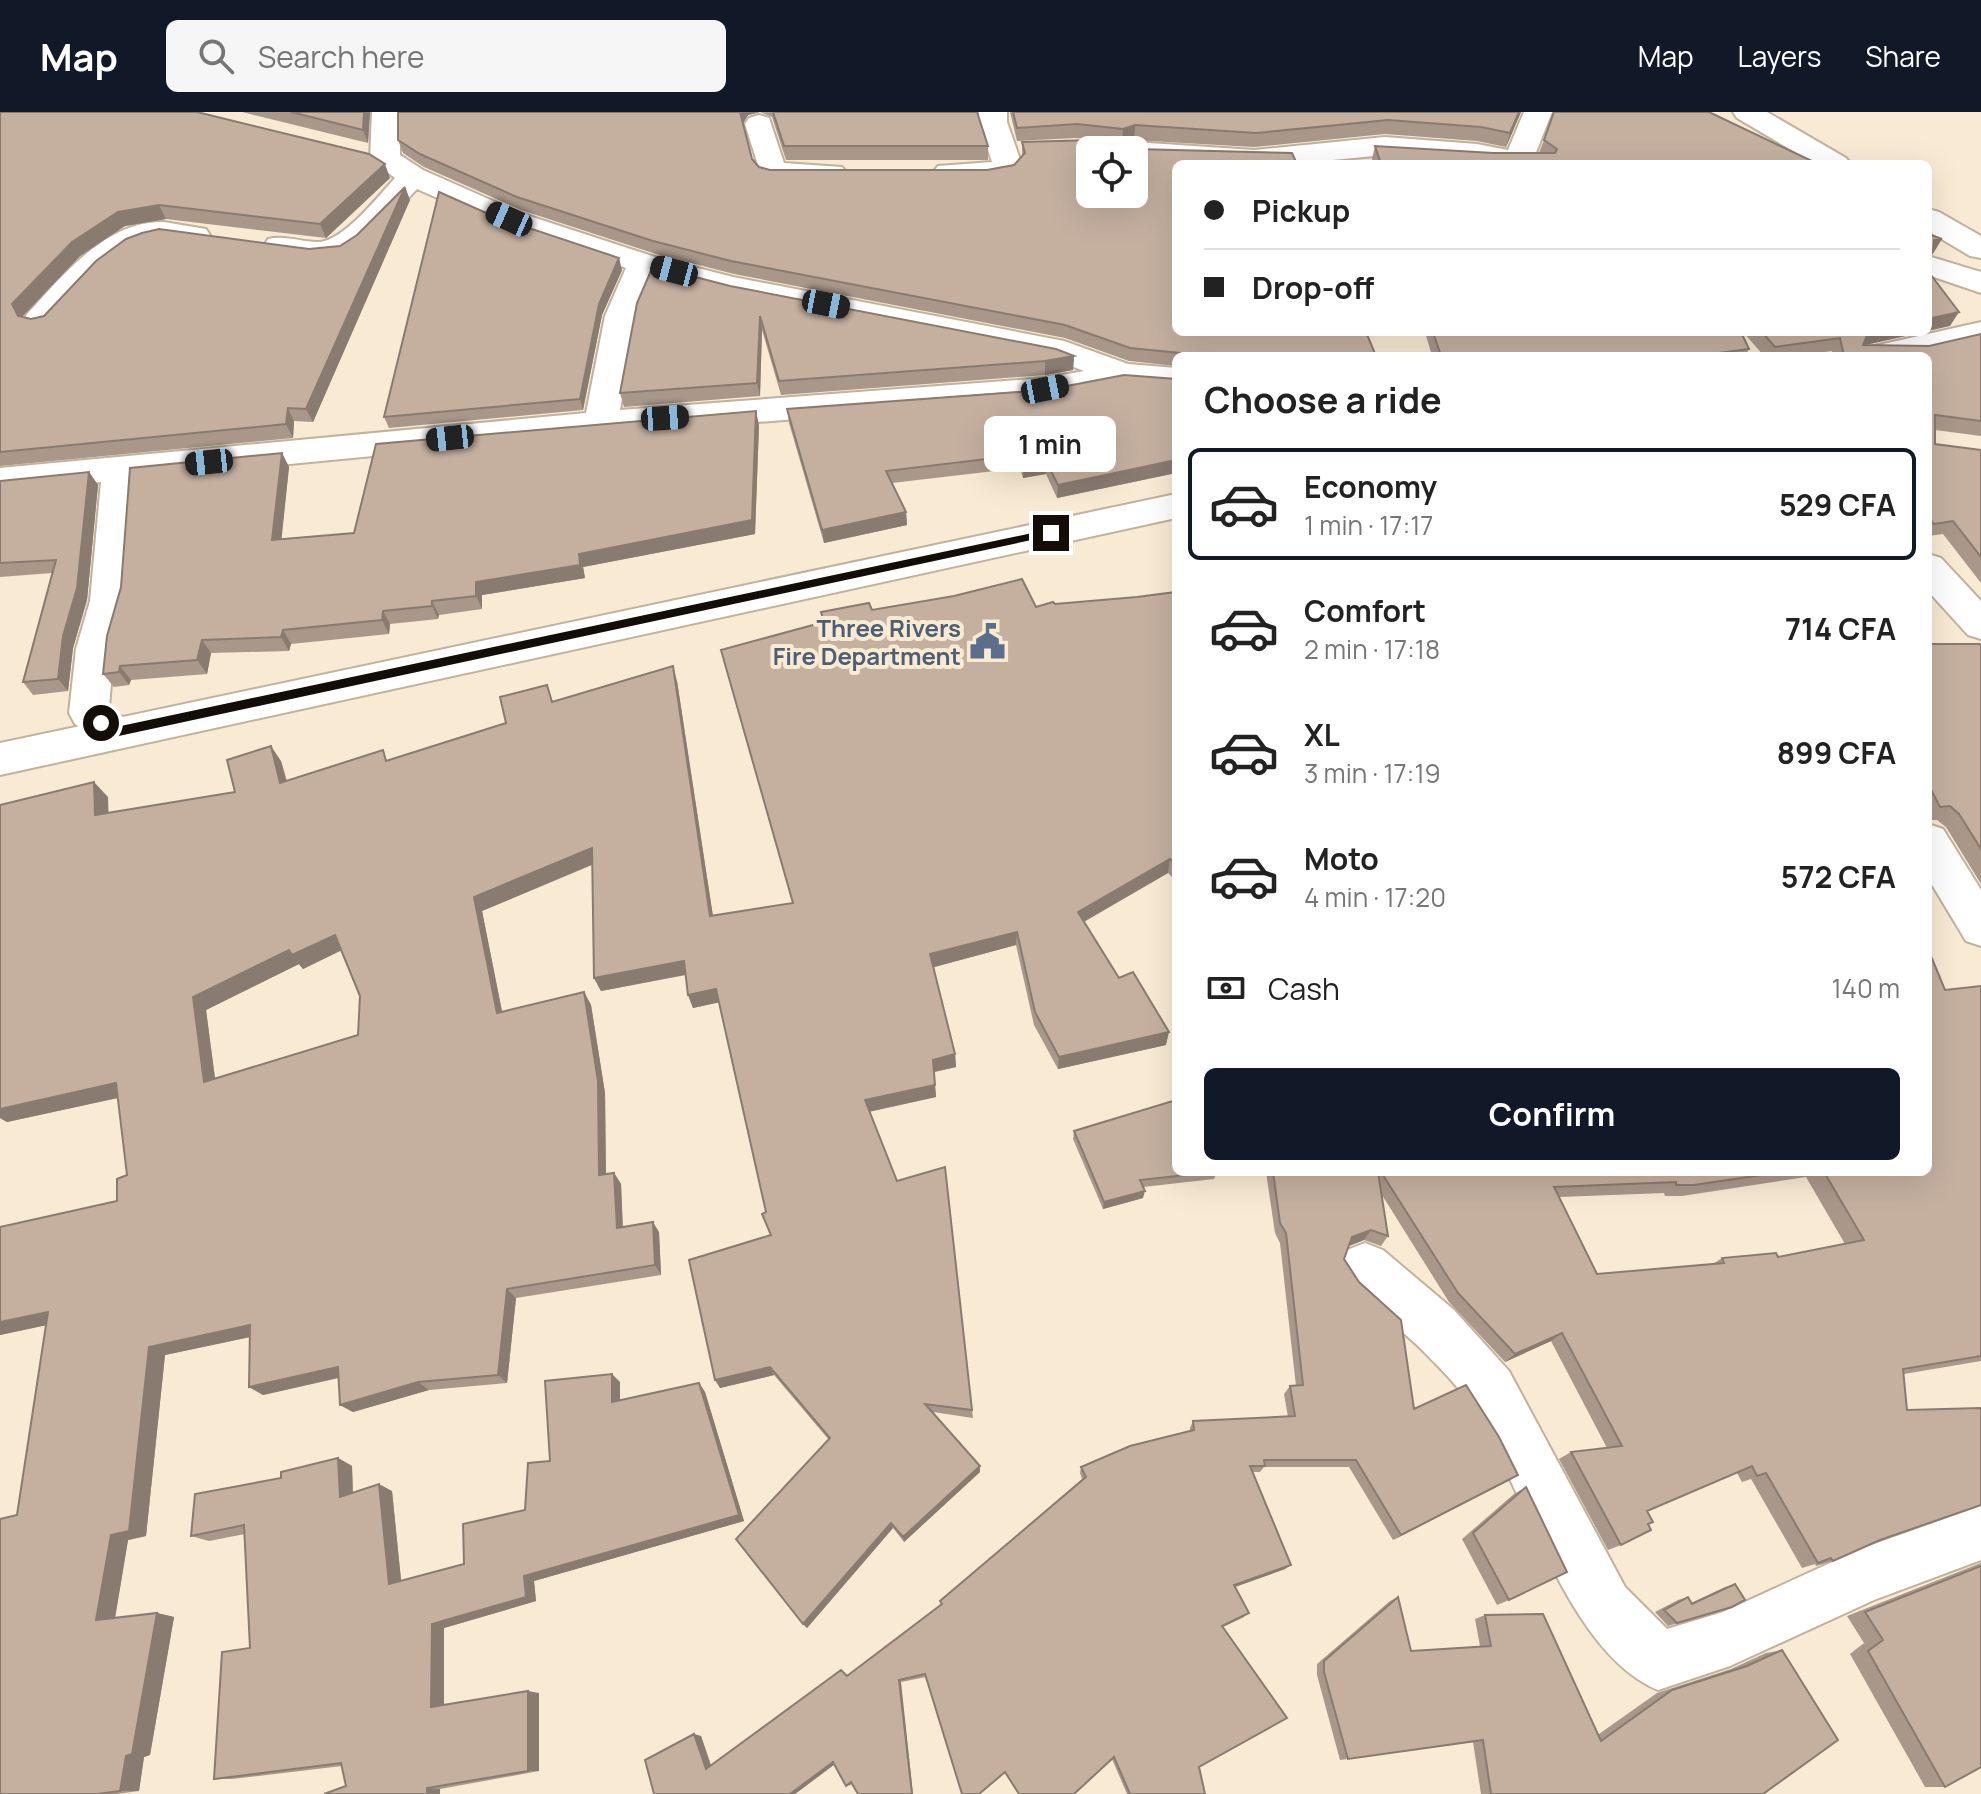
<!DOCTYPE html>
<meta charset="utf-8">
<style>
:root{--surface:#fff;--page:#f6f6f6;--text:#222;--muted:#767676;--line:#e0e0e0;--accent:#111827}
body{margin:0;font-family:Manrope,sans-serif;background:var(--page);color:var(--text);height:100vh;display:flex;flex-direction:column;font-size:30px;white-space:nowrap}
*{box-sizing:border-box;margin:0}
p{font-size:26px;color:var(--muted)}
.icon{flex:none;width:44px;height:44px;fill:none;stroke:currentColor;stroke-width:2;stroke-linecap:round;stroke-linejoin:round}
.map{position:relative;flex:1;overflow:hidden}
.side{position:absolute;left:1172px;top:240px;width:760px;height:824px;display:flex;flex-direction:column;background:var(--surface);border-radius:12px;box-shadow:0 8px 32px #0002}
.side>*{flex:none}
.guide{position:absolute;left:1172px;top:48px;width:760px;height:176px;border-radius:12px;box-shadow:0 8px 32px #0002;display:grid;align-content:center;height:176px;padding:0 32px;background:var(--surface)}
.controls{position:absolute;left:1076px;top:24px;display:grid;gap:16px}
.controls a{display:grid;place-items:center;width:72px;height:72px;border-radius:12px;background:var(--surface);box-shadow:0 8px 32px #0002;font-size:40px}
.end{position:absolute;width:36px;height:36px;margin:-18px;border:10px solid #120d06;background:#fff;box-shadow:0 0 0 4px #fff}
.from{border-radius:50%}
.bubble{position:absolute;height:56px;border-radius:12px;background:var(--surface);box-shadow:0 8px 32px #0002;font-size:26px;font-weight:700;line-height:56px;text-align:center}
.car{position:absolute;width:24px;height:48px;margin:-24px -12px;border-radius:10px;box-shadow:0 0 6px 2px #0007;background:linear-gradient(#222 24%,#8ab4d8 0 40%,#222 0 76%,#8ab4d8 0 86%,#222 0)}
.guide b{display:flex;align-items:center;gap:28px;height:76px;font-size:30px}
.guide b+b{border-top:2px solid var(--line)}
.guide i{width:20px;height:20px;background:var(--text)}
ul{padding:0;list-style:none}
li{display:flex;align-items:center;gap:24px;height:112px;margin:0 16px 12px;padding:0 16px;border:4px solid transparent;border-radius:12px}
li div{flex:1}
li b{display:block;font-size:30px}
li em{font-style:normal;font-weight:700}
li.current{border-color:var(--accent)}
li>.icon{width:72px;height:72px;stroke-width:1.5}
h2{padding:0 32px;font-size:36px;line-height:96px}
.pay{display:flex;align-items:center;gap:20px;height:88px;padding:0 32px;font-size:30px}
.pay p{margin-inline-start:auto}
.cta{display:flex;gap:16px;margin-top:auto;padding:16px 32px}
.cta a{flex:1;height:92px;border-radius:12px;background:var(--accent);color:#fff;font-size:32px;font-weight:700;line-height:92px;text-align:center}
header{display:flex;align-items:center;gap:48px;box-sizing:border-box;height:112px;padding:0 40px;background:var(--accent);color:#fff}
header strong{font-size:38px}
nav{display:flex;gap:44px;margin-inline-start:auto;font-size:28px}
.search{width:560px;height:72px;background:var(--page);display:flex;align-items:center;gap:20px;box-sizing:border-box;padding:0 28px;border-radius:12px;color:var(--muted);font-size:30px}
.map>svg:first-child{display:block}
.lines{fill:none;stroke-linecap:round;stroke-linejoin:round}
.minor-casing{stroke:#c0b29d;stroke-width:4}
.tertiary-casing{stroke:#c0b29d;stroke-width:4}
.minor{fill:#fff;fill-rule:evenodd}
.tertiary{fill:#fff;fill-rule:evenodd}
.wall{fill:#a9978a;fill-rule:evenodd}
.shaded-wall{fill:#8a7b70}
.building{fill:#c5b0a0;stroke:#8a7b70;stroke-width:2;fill-rule:evenodd}
.route{fill:#120d06}
.labels{text-anchor:middle;dominant-baseline:central;stroke-width:8;stroke-linejoin:round;paint-order:stroke}
.service-label{font-size:24px;font-weight:bold;fill:#4e5e75;stroke:#f8ead3;text-anchor:end}
</style>
<header>
<strong>Map</strong>
<div class="search"><svg class="icon" aria-label="search" viewBox="0 0 24 24"><circle cx="10" cy="10" r="6"/><path d="M15 15l6 6"/></svg>Search here</div>
<nav><a>Map</a><a>Layers</a><a>Share</a></nav>
</header>
<div class="map">
<svg width="1981" height="1682" viewBox="0 0 1981 1682">
<rect width="100%" height="100%" fill="#f8ead3"/>
<g class="lines">
<defs>
<path id="minor" d="M372 0H400V43L423 58 520 101 655 145 733 165 1064 229 1128 252 1176 256V278L1123 273 1045 288 601 322 136 367 128 489 114 537 109 595 128 609 134 620 128 631 114 635 100 631 75 612 69 601 76 537 90 489 101 370 0 380V356L586 301 605 204 626 156 498 113 417 77C364 133 352 161 268 141L264 134 268 127C285 123 301 130 318 130 343 130 379 83 395 66L370 47ZM654 164 733 185 1056 248 1084 259 1045 266 620 298 637 204Z
M979 0H1007V10L1022 53 1012 65 1002 68 938 66 933 60 938 54 992 50 979 10Z
M1524 0H1552L1535 43 1545 46 1550 52H1489L1385 43 1291 52H1198L1134 48V38H1120L1124 33 1134 30 1254 38 1385 25 1477 32 1508 38Z
M1733 0H1767L1846 46 1851 52H1815L1737 6Z
M759 3 769 6 784 51 842 55 847 61 842 67 832 70 762 66 745 12 749 6Z
M1928 97 1939 100 1981 124V146L1970 144 1928 119Z
M164 110 206 117 210 123 206 129C187 134 168 125 150 129 121 135 71 193 50 215L39 218 28 215 23 208 28 201C63 163 107 108 164 110Z
M1928 144 1981 160V181L1928 163Z
M1928 442 1941 446 1981 489V527L1968 523 1928 479Z
M1928 712 1943 717 1981 778V834L1966 829 1928 766Z
M1365 1131 1383 1138 1454 1198 1509 1259 1625 1475 1667 1517 1723 1500 1863 1436 1981 1394V1448L1874 1488 1730 1554 1658 1578C1567 1540 1525 1377 1473 1297 1459 1274 1435 1251 1416 1232 1391 1208 1354 1188 1340 1155L1347 1138Z"/>
<path id="tertiary" d="M1981 210V230L1920 244H1857L1861 237Z
M1176 382V406L0 663V631Z"/>
</defs>
<!-- minor casing -->
<use href="#minor" class="minor-casing"/>
<!-- tertiary casing -->
<use href="#tertiary" class="tertiary-casing"/>
<!-- minor -->
<use href="#minor" class="minor"/>
<!-- tertiary -->
<use href="#tertiary" class="tertiary"/>
</g>
<!-- wall -->
<path class="wall" d="M0 0 390 66 326 126 166 107 125 114 80 144 22 205 31 207 309 137 340 134 357 123 405 75 410 88 313 310 294 309 293 326 0 354Z
M242 0H370L368 31Z
M398 0H978V3L988 34V48H786L772 5 760 0 748 3 743 11 752 47 759 55 770 58H987L1014 53 1022 44V30L1098 28 1076 26 1017 29 1010 0H1521L1506 35 1477 29 1385 22 1254 35 1132 28 1135 37 1376 244H1176V254L1129 249 1065 226 734 162 656 142 521 98 424 55 403 41 398 28Z
M1544 28 1818 52H1373L1372 47 1375 34 1493 41H1539Z
M493 104 622 158 602 203 583 298 389 316 384 305Z
M730 174 1074 244 1073 258 1045 263 781 283 762 218 760 284 624 295 620 281Z
M1425 220H1741L1749 237 1745 244H1432Z
M1743 220H1923L1866 233 1929 234 1981 222V324L1935 318V332L1981 338V471L1943 422 1928 424V244H1833L1832 239 1797 244H1764Z
M1176 267V361L1057 386 1046 362 1023 366 1020 356 892 371 906 400 907 413 824 431 789 311 787 297Z
M759 313 755 422 583 455 585 466 482 483V497L439 503 438 507 390 512 389 522 291 532 289 539 211 541 207 562 131 568 129 573 114 575 103 562 121 475 282 341 289 355 281 427 354 421Z
M89 360 98 373 87 488 73 536 68 579 33 583 23 570 52 461 0 465V369Z
M1176 480V769L1168 761 1084 810 1119 866 1166 933 1058 957 1034 913 1016 833 933 855 955 942 956 955 934 960 936 985 869 1000 972 1298 973 1306 933 1300 980 1360 904 1430 893 1416 807 1516 803 1512 829 1328 774 1263 720 1276 771 1123 719 890 693 896 688 883 686 863 601 879 594 866 592 753 482 799 502 900 584 880 591 893 605 981 606 1062 614 1061 621 1072 623 1115 659 1120 661 1163 516 1186 507 1271 429 1278 353 1300 340 1293 339 1266 263 1283 249 1275 250 1225 165 1243 146 1424 128 1428 115 1506 157 1501 174 1505 150 1643 144 1645 139 1679 117 1682H0L17 1403 46 1213 0 1223V1115L117 1089 127 1063 118 986 7 1010 0 1006V997L108 685V701L235 680 281 649 287 669 389 648 506 611 554 590 677 569 713 804 793 792 721 538 823 511 821 500 1036 495 1137 485ZM342 838 360 884 358 923 215 966 206 898 299 852 303 857Z
M1928 532 1981 534V772L1946 715 1937 708H1928Z
M1981 874V1249L1904 1262 1880 1428 1833 1449 1816 1454 1815 1452 1802 1456 1751 1367 1742 1370 1737 1361 1647 1399 1648 1412 1621 1433 1608 1438 1559 1347 1571 1340 1607 1336 1551 1229 1505 1250 1449 1190 1382 1083 1388 1124 1381 1134 1364 1128 1349 1134 1344 1147 1414 1297 1518 1363 1393 1428 1349 1355H1264L1260 1360H1253L1285 1457 1235 1475 1244 1505 1223 1515 1199 1655 1205 1682H1127L1112 1647 1005 1660 926 1565 901 1570 852 1672 849 1674 834 1653 795 1682H654L701 1624 711 1653 847 1564 941 1493 940 1489 1082 1367 1080 1361 1081 1355 1190 1319V1316L1193 1309 1288 1305 1284 1282 1290 1274H1296L1280 1131 1275 1121 1266 1060H1928L1945 878ZM1806 1065 1845 1132 1778 1145 1722 1146 1713 1152 1597 1162 1559 1085 1664 1081 1665 1084H1682Z
M1074 1019 1217 1060 1214 1067 1143 1075V1086L1103 1097 1073 1027Z
M620 1270V1288L699 1271 705 1280 744 1409 534 1469 536 1489 444 1516V1593L539 1581V1659L440 1677V1682L346 1674 342 1654 232 1667H214L250 1536 245 1422 209 1429 191 1424 281 1366 338 1346 352 1354 353 1381 392 1379 401 1469 464 1452 525 1398 550 1349Z
M1526 1375 1509 1488 1497 1493 1462 1427 1514 1382Z
M1981 1451V1655L1945 1675H1925L1850 1542 1864 1531 1847 1504Z
M1735 1472 1732 1495 1668 1514 1655 1500 1678 1488 1688 1485 1691 1491 1725 1475Z
M1398 1485 1411 1539 1480 1534 1475 1507 1485 1503 1599 1622 1657 1581 1731 1557 1766 1541 1782 1538 1763 1682H1481L1473 1630 1340 1648 1317 1563V1552L1390 1489Z"/>
<!-- shaded-wall -->
<path class="shaded-wall" d="M364 0H370L368 31 363 18Z
M740 0H760L748 3 742 13Z
M1519 0H1521L1506 35 1510 21Z
M1135 13 1134 27 1122 31 1123 17Z
M385 52 390 66 326 126 320 112Z
M405 75 410 88 313 310 306 297Z
M159 93 166 107 125 114 80 144 21 206 18 204 12 192 72 130 118 100Z
M1942 127 1934 140 1928 148 1934 128Z
M619 146 622 158 602 203 583 298 580 287 599 192Z
M1959 200 1950 214 1928 219V207Z
M760 204 762 218 760 284 757 271Z
M1871 220H1923L1860 234 1868 221Z
M1074 244 1073 258 1045 263V249Z
M288 296 294 309 293 326 286 312Z
M756 299 759 313 755 422 583 455 585 466 482 483V497L476 484V470L579 442Z
M282 341 289 355 280 442 272 428Z
M1176 348V361L1057 386 1058 373Z
M1046 349V362L1023 366 1024 352Z
M89 360 98 373 87 488 73 536 68 579 58 567 63 524Z
M906 400 907 413 824 431 822 418Z
M432 489 439 503 438 507 432 494Z
M383 499 390 512 389 522 382 508Z
M283 518 291 532 289 539 281 525Z
M202 528 211 541 207 562 197 548Z
M120 554 131 568 129 573 119 560Z
M673 554 677 569 715 818 710 804Z
M271 634 281 649 291 686 280 671Z
M94 670 108 685 109 718 95 703Z
M592 736 598 750 482 799 505 914 497 901 474 785Z
M1170 747 1168 761 1076 814 1078 800Z
M1017 820 1016 833 931 856 930 842Z
M335 823 346 836 303 857 299 852 206 898 217 982 204 970 193 885 289 838Z
M684 849 689 862 601 879 594 866Z
M716 877 721 890 693 896 688 883Z
M584 880 591 893 605 981 606 1074 599 1063Z
M1169 920 1166 933 1058 957 1059 945Z
M955 942 956 955 934 960 933 948Z
M116 971 131 983 7 1010 0 1006V997Z
M935 973 936 985 867 1000 865 988Z
M614 1061 621 1072 623 1126 617 1116Z
M1145 1079 1143 1086 1103 1097 1104 1090Z
M653 1110 659 1120 661 1163 655 1153Z
M1371 1118 1364 1128 1346 1135 1352 1125Z
M507 1177 516 1186 507 1271 498 1263Z
M48 1200 66 1209 0 1223V1210Z
M250 1213 264 1222 165 1243 146 1424 128 1428 114 1512 96 1508 111 1423 149 1235Z
M1562 1221 1551 1229 1505 1250 1515 1242Z
M338 1255 350 1263 263 1283 249 1275Z
M770 1255 774 1263 720 1276 715 1268Z
M612 1262 620 1270V1298L612 1290Z
M418 1270 429 1278 353 1300 340 1293Z
M699 1271 705 1280 744 1409 534 1469 536 1489 444 1516V1597L431 1595 432 1512 524 1464Z
M338 1346 352 1354 353 1391 340 1385Z
M980 1354V1360L904 1430 903 1425Z
M1518 1363 1508 1369 1393 1428 1401 1423Z
M379 1372 392 1379 402 1477 389 1472Z
M891 1411 893 1416 807 1516 803 1512Z
M1291 1453 1285 1457 1229 1477 1234 1473Z
M157 1501 174 1505 150 1643 144 1645 139 1679H120L126 1644Z
M899 1568 901 1570 913 1682H912Z
M528 1579 539 1581V1659H528Z
M694 1622 701 1624 712 1657H706Z
M833 1650 836 1651 795 1682H790Z
M427 1676 440 1677V1682H427Z"/>
<!-- building -->
<path class="building" d="M0 0H197L369 42 385 52 320 112 159 93 118 100 72 130 12 192 18 204 31 207 44 204 96 149 126 127 142 121 159 117 309 137 340 134 357 123 405 75 306 297 288 296 286 312 0 340Z
M291 0H364L363 18Z
M398 0H740L752 47 759 55 770 58H987L1014 53 1025 41 1022 30 1132 27 1135 37 1292 41 1297 52H1176V220H1366L1376 244H1180V241L1130 236 1065 213 731 149 653 129 517 85 420 42 398 28ZM1090 38H1134V82H1090Z
M773 0H977L988 34H784Z
M1013 0H1519L1510 21 1481 15 1388 8 1256 21 1135 13 1123 17 1077 12 1017 16Z
M1554 0H1709L1818 52H1381L1375 34 1493 41H1555L1557 37 1544 28Z
M439 80 493 104 619 146 599 192 580 287 384 305Z
M1928 122 1942 127 1934 128 1933 139 1928 147Z
M653 154 730 174 1056 237 1074 244 1045 249 779 269 760 204 757 271 620 281 637 191Z
M1928 159 1959 200 1928 207Z
M1433 220H1741L1749 237 1696 244H1441Z
M1762 220H1871L1868 221 1863 233 1929 234 1981 222V309L1935 303V332L1981 338V445L1953 409 1934 412 1928 406V244H1844L1840 226 1775 235Z
M1124 263 1176 267V348L1058 373 1046 349 1024 352 1020 343 886 359 906 400 822 418 787 297 1046 278Z
M756 299 752 408 579 442 580 453 476 470V484L432 489V494L383 499 382 508 283 518 281 525 202 528 197 548 120 554 119 560 103 562 107 524 121 475 130 356 282 341 272 428 354 421 376 332Z
M89 360 77 476 63 524 58 567 23 570 56 448 0 451V369Z
M1022 467 1036 495 1053 490 1055 492 1137 485 1176 480V752L1170 747 1078 800 1119 866 1133 860 1169 920 1059 945 1035 900 1017 820 930 842 955 942 933 948 935 973 865 988 897 1069 945 1055 972 1298 925 1292 980 1354 903 1425 891 1411 803 1512 736 1427 830 1326 770 1255 715 1268 689 1148 771 1123 762 1102 766 1100 716 877 688 883 684 849 594 866 592 736 474 785 497 901 584 880 598 969 599 1063 614 1061 617 1116 653 1110 655 1153 507 1177 498 1263 418 1270 340 1293 338 1255 249 1275 250 1213 149 1235 129 1419 111 1423 96 1508 157 1501 132 1642 126 1644 120 1679 97 1682H0V1407L17 1403 48 1200 0 1210V1115L117 1089V1067L127 1063 116 971 0 997V693L94 670 95 703 235 680 227 648 271 634 280 671 383 638 386 649 506 611 500 585 547 573 552 590 673 554 710 804 793 791 721 538 824 510 821 500 869 491 872 498 954 484ZM335 823 360 884 358 923 204 970 193 885 289 838 292 843Z
M1928 532H1980L1981 534V737L1959 702 1950 694 1940 695 1928 672Z
M1928 837 1945 878 1981 874V1244L1903 1257 1907 1298 1981 1296V1393L1880 1428 1833 1449 1831 1446 1818 1451 1766 1361 1757 1364 1752 1354 1647 1399 1653 1410 1648 1412 1651 1418 1621 1433 1571 1340 1622 1334 1562 1221 1515 1242 1458 1181 1381 1060H1782L1694 1073H1676V1070L1554 1075 1597 1162 1724 1151 1722 1146 1776 1141 1778 1145 1864 1128 1824 1060H1928Z
M1176 988V1060H1213L1140 1068 1145 1079 1104 1090 1074 1019Z
M1273 1060H1378L1388 1124 1371 1118 1352 1125 1344 1147 1359 1170 1401 1208 1414 1297 1466 1273 1499 1325 1518 1363 1401 1423 1356 1348H1264L1265 1354H1250L1291 1453 1234 1473 1249 1501 1222 1514 1287 1606 1199 1655 1205 1682H1130L1114 1645 1074 1682H1019L1005 1660 979 1682H962L925 1562 899 1568 912 1682H858L851 1670 846 1674 833 1650 790 1682H654L645 1648 694 1622 706 1657 841 1558 847 1564 942 1492 940 1489 1086 1365 1081 1355 1130 1334 1194 1318 1193 1309 1295 1304 1290 1274 1303 1273 1286 1121 1280 1111Z
M612 1262V1290L699 1271 739 1403 524 1464 526 1485 432 1512 431 1595 528 1579V1659L427 1676V1682H324L346 1674 341 1651 214 1667 222 1540 250 1536 244 1413 191 1424 195 1382 281 1366V1360L338 1346 340 1385 379 1372 389 1472 464 1452 463 1412 525 1398 528 1351 550 1349 545 1269Z
M1526 1375 1567 1460 1509 1488 1473 1421Z
M1981 1454V1655L1945 1675 1868 1539 1883 1528 1865 1500Z
M1735 1472 1745 1488 1732 1495 1677 1511 1664 1498 1688 1485 1692 1492Z
M1398 1485 1411 1539 1491 1534 1485 1503 1543 1502 1601 1629 1672 1578 1747 1554 1782 1538 1838 1628 1763 1682H1491L1483 1628 1348 1647 1324 1560V1549Z"/>
<!-- route -->
<path class="route" d="M1051 417 1055 418V423L114 625 96 611 101 606 116 615Z"/>
<!-- icons -->
<defs>
<symbol id="civic-bare" viewBox="-9 -9 18 18"><path d="M-.6-6.5H3V-4.5H.6V-3L4-1V1h2V6H-6V1h2V-1L-.6-3ZM-1.2 2.5V6h2.4V2.5Z" fill="#5c6f8a" stroke="#f8ead3" stroke-width="2.5" paint-order="stroke"/></symbol>
</defs>
<g fill-rule="evenodd">
<use href="#civic-bare" x="962" y="504" width="51" height="51"/>
</g>
<g class="labels">
<!-- service labels -->
<g class="service-label">
<text x="961" y="515">Three Rivers<tspan x="961" dy="28">Fire Department</tspan></text>
</g>
</g>
</svg>
<div class="controls">
<a><svg class="icon" aria-label="locate" viewBox="0 0 24 24"><circle cx="12" cy="12" r="6"/><path d="M12 2v4M12 18v4M2 12h4M18 12h4"/></svg></a>
</div>
<i class="end from" style="left:101px;top:611px"></i>
<i class="end" style="left:1051px;top:421px"></i>
<div class="bubble" style="left:984px;top:304px;width:132px">1 min</div>
<i class="car" style="left:509px;top:107px;rotate:294deg"></i>
<i class="car" style="left:674px;top:159px;rotate:285deg"></i>
<i class="car" style="left:826px;top:192px;rotate:101deg"></i>
<i class="car" style="left:1045px;top:277px;rotate:79deg"></i>
<i class="car" style="left:665px;top:306px;rotate:86deg"></i>
<i class="car" style="left:450px;top:326px;rotate:264deg"></i>
<i class="car" style="left:209px;top:350px;rotate:264deg"></i>
<div class="guide">
<b><i class="from"></i>Pickup</b>
<b><i></i>Drop-off</b>
</div>
<section class="side">
<h2>Choose a ride</h2>
<ul>
<li class="current"><svg class="icon" aria-label="car" viewBox="0 0 24 24"><path d="M5 17H2v-5l4-1 3-4h7l3 4 3 1v5h-3M9 17h6M6 11h13"/><circle cx="7" cy="17" r="2"/><circle cx="17" cy="17" r="2"/></svg><div><b>Economy</b><p>1 min · 17:17</p></div><em>529 CFA</em></li>
<li><svg class="icon" aria-label="car" viewBox="0 0 24 24"><path d="M5 17H2v-5l4-1 3-4h7l3 4 3 1v5h-3M9 17h6M6 11h13"/><circle cx="7" cy="17" r="2"/><circle cx="17" cy="17" r="2"/></svg><div><b>Comfort</b><p>2 min · 17:18</p></div><em>714 CFA</em></li>
<li><svg class="icon" aria-label="car" viewBox="0 0 24 24"><path d="M5 17H2v-5l4-1 3-4h7l3 4 3 1v5h-3M9 17h6M6 11h13"/><circle cx="7" cy="17" r="2"/><circle cx="17" cy="17" r="2"/></svg><div><b>XL</b><p>3 min · 17:19</p></div><em>899 CFA</em></li>
<li><svg class="icon" aria-label="car" viewBox="0 0 24 24"><path d="M5 17H2v-5l4-1 3-4h7l3 4 3 1v5h-3M9 17h6M6 11h13"/><circle cx="7" cy="17" r="2"/><circle cx="17" cy="17" r="2"/></svg><div><b>Moto</b><p>4 min · 17:20</p></div><em>572 CFA</em></li>
</ul>
<div class="pay"><svg class="icon" aria-label="cash" viewBox="0 0 24 24"><path d="M3 7h18v10H3z"/><circle cx="12" cy="12" r="2"/></svg>Cash<p>140 m</p></div>
<div class="cta"><a>Confirm</a></div>
</section>
</div>
